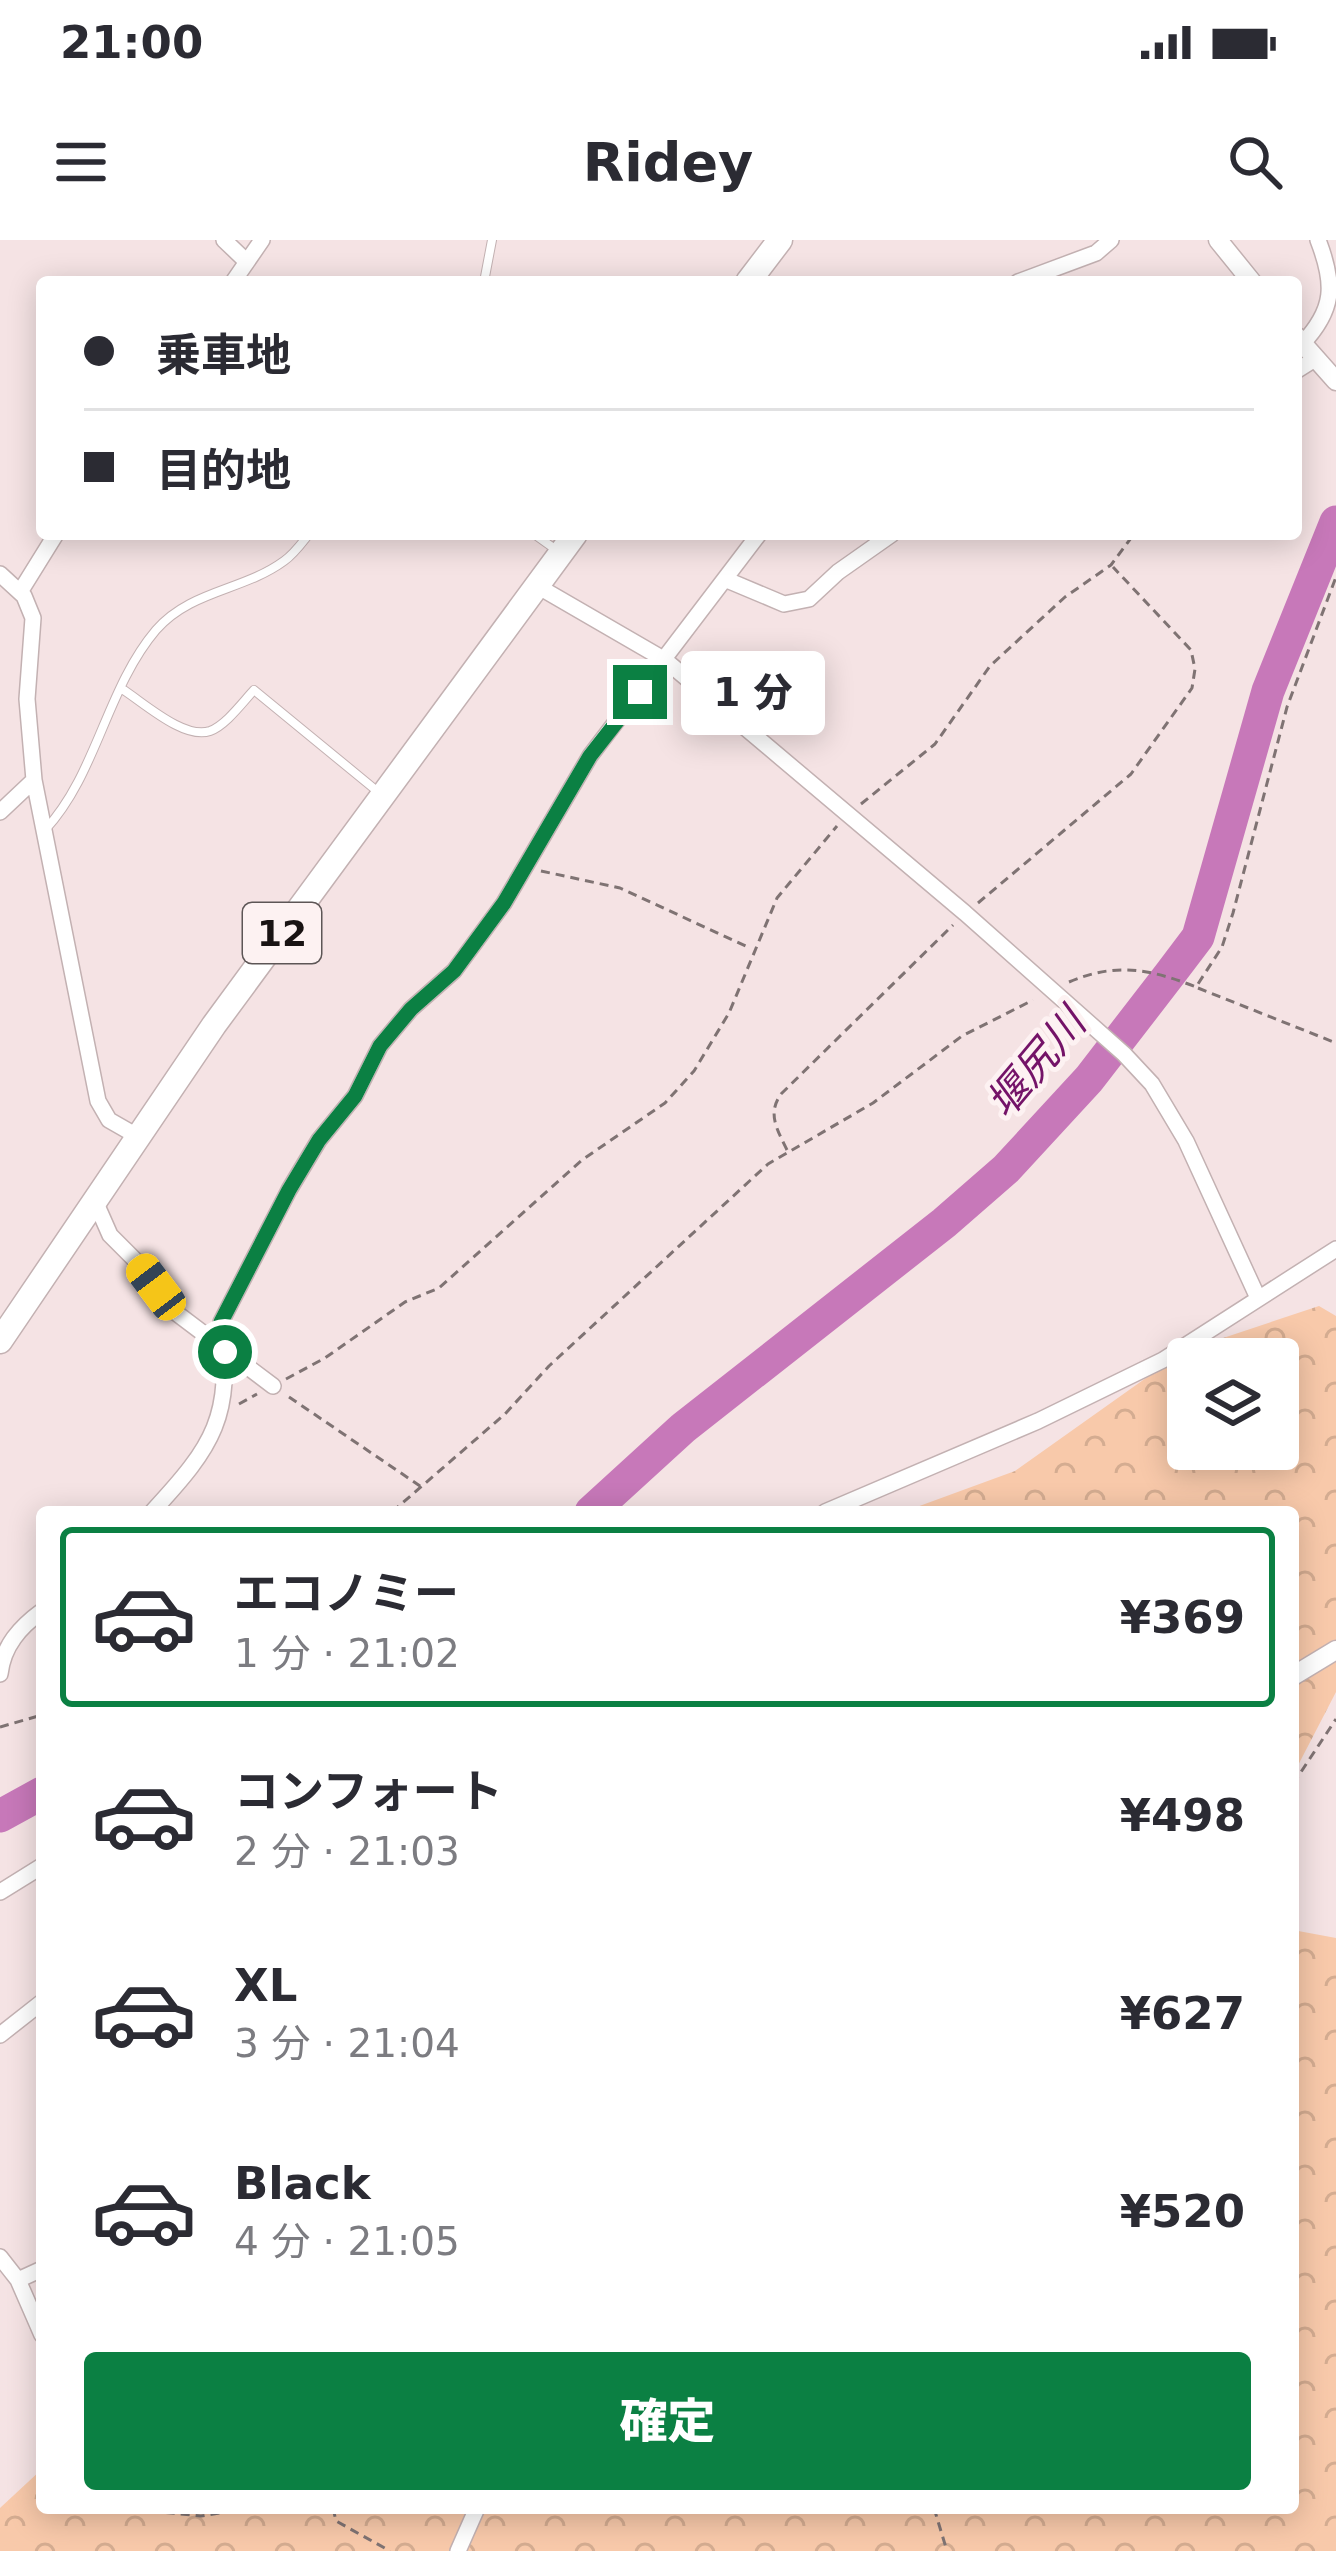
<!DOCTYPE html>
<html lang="ja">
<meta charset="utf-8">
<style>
:root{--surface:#fff;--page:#f2f2f3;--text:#2b2b33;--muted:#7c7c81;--line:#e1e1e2;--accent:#0b8043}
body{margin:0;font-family:"DejaVu Sans","Noto Sans JP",sans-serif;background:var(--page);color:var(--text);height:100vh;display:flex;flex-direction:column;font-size:45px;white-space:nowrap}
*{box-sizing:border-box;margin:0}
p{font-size:39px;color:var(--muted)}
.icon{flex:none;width:66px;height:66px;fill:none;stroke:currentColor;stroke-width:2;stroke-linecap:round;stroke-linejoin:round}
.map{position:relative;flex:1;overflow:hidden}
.drawer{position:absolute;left:36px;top:1266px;width:1263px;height:1008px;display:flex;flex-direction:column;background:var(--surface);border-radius:12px;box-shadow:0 6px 30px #0003}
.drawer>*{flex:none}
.banner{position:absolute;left:36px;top:36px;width:1266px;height:264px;border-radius:12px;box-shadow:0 6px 30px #0003;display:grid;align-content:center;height:264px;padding:0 48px;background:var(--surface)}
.fabs{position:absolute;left:1167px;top:1098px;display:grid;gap:24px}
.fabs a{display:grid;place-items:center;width:132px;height:132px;border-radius:12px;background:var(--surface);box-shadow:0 6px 30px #0003;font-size:60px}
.end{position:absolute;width:54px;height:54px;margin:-27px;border:15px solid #0b8043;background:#fff;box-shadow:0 0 0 6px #fff}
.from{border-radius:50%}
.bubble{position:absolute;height:84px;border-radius:12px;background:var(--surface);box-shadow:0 6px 30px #0003;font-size:39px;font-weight:800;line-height:84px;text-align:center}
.car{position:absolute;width:36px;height:72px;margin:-36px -18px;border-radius:15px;box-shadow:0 0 9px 3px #0007;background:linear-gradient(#f5c518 24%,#345 0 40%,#f5c518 0 76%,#345 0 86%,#f5c518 0)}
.banner b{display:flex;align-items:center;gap:42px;height:114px;font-size:45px}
.banner b+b{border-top:3px solid var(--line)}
.banner i{width:30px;height:30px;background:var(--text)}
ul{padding:21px 0 0;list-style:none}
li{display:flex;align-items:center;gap:36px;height:180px;margin:0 24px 18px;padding:0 24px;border:6px solid transparent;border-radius:12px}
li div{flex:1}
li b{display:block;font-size:45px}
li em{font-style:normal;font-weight:800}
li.active{border-color:var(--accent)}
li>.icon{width:108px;height:108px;stroke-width:1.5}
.primary-button{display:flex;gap:24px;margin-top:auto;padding:24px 48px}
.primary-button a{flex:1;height:138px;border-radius:12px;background:var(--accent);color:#fff;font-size:48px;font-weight:800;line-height:138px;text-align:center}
.status{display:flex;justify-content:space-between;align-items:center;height:84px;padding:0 60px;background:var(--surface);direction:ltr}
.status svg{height:33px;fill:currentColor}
header{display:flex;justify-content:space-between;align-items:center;height:156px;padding:0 48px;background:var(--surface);font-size:54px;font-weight:800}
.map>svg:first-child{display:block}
.forest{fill:url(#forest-crowns);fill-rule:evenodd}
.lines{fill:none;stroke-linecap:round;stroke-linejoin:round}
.river{stroke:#c778b9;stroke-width:33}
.service-casing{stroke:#c3b1b2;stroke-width:10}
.minor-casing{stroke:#c3b1b2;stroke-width:18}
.tertiary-casing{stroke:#c3b1b2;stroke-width:21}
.primary-casing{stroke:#c3b1b2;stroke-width:27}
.path{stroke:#7f7373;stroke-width:3;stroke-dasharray:9 6;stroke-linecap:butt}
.service{stroke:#fff;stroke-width:8}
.minor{stroke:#fff;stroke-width:15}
.tertiary{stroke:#fff;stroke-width:18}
.primary{stroke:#fff;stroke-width:24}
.route{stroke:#0b8043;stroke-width:15}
.labels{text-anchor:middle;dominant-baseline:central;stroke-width:10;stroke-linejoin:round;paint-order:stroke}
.shield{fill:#fdf2f2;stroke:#5d5656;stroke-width:3}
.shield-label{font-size:36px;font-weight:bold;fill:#191313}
.water-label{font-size:42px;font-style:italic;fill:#741368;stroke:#fdf2f2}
</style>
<div class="status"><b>21:00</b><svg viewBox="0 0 49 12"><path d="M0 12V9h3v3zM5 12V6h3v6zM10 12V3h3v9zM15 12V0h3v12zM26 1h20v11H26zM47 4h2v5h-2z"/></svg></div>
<header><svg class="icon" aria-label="menu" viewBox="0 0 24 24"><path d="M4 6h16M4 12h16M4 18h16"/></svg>Ridey<svg class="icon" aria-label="search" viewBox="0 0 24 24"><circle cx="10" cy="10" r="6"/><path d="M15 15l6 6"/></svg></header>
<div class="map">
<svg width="1336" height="2311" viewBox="0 0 1336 2311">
<defs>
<pattern id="forest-crowns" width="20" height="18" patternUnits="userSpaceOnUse" patternTransform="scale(3)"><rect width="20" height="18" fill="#f8c9aa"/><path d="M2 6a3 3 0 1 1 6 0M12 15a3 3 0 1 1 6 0" fill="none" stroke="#d4ac91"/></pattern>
</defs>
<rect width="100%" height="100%" fill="#f5e3e4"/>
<!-- forest -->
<path class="forest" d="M1319 1066 1336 1076V1452L1293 1535V1272H903L1015 1231 1184 1111ZM1188 1119H1278V1209H1188Z
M1293 1690 1336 1698V2311H0V2268L42 2229V2268H1293Z"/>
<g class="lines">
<!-- river -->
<path class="river" d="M591 1272 683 1188 944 983 1006 929 1089 839 1170 734 1198 697 1268 451 1336 282
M0 1576 42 1553"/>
<defs>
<path id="service" d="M484 42 492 0
M534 294 555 309
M122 449C143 462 184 500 210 491 226 485 242 463 254 450L377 551
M45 590C97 534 106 449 156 390 191 350 243 351 284 321 294 314 301 304 309 294"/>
<path id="minor" d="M224 0 247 22
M233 42 262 0
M1018 42 1096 13 1111 0
M1302 104C1335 69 1335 44 1318 0
M1296 131 1315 119
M0 334 24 356 33 378 27 459 34 540 98 861 109 880 137 896
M727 340 784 364 809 359 838 332 892 294
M539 347 665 420 965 673 1124 814 1152 844 1186 901 1258 1058
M20 352 56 294
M0 572 34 540
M95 961 110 995 137 1022 175 1072 273 1146
M152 1272C214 1205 233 1177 221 1082L289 950 319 900 355 856 380 806 411 769 454 731 504 663 590 516 759 294
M825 1272 1038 1181 1163 1120 1336 1009
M0 1434C3 1406 20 1387 42 1371
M0 1652 42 1626
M0 1795 42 1762
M0 2017 18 2040 42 2095
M18 2040 42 2029
M458 2311 477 2268"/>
<path id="tertiary" d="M1218 0 1252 42
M1296 96 1336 141
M1293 1436 1336 1410"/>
<path id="primary" d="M748 42 780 0
M0 1101 214 785 575 294"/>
</defs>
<!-- service casing -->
<use href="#service" class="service-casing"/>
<!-- minor casing -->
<use href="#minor" class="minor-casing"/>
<!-- tertiary casing -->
<use href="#tertiary" class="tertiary-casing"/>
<!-- primary casing -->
<use href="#primary" class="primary-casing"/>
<!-- path -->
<path class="path" d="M861 564 935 504 990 426 1065 357 1111 325 1134 294
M541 631 620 648 750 708
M978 663 1131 534 1192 448 1195 429 1191 410 1113 327
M1069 742C1116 722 1150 729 1196 747L1222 707 1233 673 1287 467 1336 337
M1198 748 1336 803
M787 910C777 889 767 874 781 854L953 685
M286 1139 325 1118 405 1062 439 1048 582 920 665 863 694 831 729 773 777 658 837 586
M289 1157 420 1246
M239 1164 257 1154
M392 1272 505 1174 549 1126 768 924 873 863 962 796 1033 760
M0 1487 42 1475
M1293 1544 1336 1479
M121 2268 201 2276 250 2268
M333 2268 336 2281 390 2311
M934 2268 947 2311"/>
<!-- service -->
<use href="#service" class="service"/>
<!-- minor -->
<use href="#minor" class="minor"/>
<!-- tertiary -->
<use href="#tertiary" class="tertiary"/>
<!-- primary -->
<use href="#primary" class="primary"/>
</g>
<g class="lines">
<!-- route -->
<path class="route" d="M225 1112 221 1082 289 950 319 900 355 856 380 806 411 769 454 731 504 663 590 516 640 452"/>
</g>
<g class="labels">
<!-- shield labels -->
<rect class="shield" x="243" y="663" width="78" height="60" rx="9"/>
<g class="shield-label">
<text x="282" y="693">12</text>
</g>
<!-- water labels -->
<g class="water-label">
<text transform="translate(1036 823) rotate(-50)">堰尻川</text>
</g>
</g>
</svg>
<div class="fabs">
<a><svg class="icon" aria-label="layers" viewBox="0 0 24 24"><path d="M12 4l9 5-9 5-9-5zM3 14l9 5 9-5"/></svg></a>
</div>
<i class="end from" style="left:225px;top:1112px"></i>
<i class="end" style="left:640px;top:452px"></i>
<div class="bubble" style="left:681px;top:411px;width:144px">1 分</div>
<i class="car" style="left:156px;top:1047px;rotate:323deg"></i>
<div class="banner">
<b><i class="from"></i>乗車地</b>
<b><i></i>目的地</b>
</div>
<section class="drawer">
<ul>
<li class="active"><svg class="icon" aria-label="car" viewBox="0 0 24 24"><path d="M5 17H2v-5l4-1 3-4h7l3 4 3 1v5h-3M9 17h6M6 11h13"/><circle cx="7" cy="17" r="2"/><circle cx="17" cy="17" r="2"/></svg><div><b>エコノミー</b><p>1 分 · 21:02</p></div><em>¥369</em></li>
<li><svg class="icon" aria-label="car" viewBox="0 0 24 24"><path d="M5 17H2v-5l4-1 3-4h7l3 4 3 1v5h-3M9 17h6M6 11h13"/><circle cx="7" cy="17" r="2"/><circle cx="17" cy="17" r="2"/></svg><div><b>コンフォート</b><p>2 分 · 21:03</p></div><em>¥498</em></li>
<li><svg class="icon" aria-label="car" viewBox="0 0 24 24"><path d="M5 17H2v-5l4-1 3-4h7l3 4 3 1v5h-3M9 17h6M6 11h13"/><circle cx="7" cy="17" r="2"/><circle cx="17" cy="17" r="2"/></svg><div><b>XL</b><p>3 分 · 21:04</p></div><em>¥627</em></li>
<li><svg class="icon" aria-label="car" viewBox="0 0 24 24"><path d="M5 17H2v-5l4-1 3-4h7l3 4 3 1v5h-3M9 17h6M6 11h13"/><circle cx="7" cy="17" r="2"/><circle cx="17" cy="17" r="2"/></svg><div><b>Black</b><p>4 分 · 21:05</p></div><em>¥520</em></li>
</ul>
<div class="primary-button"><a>確定</a></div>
</section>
</div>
